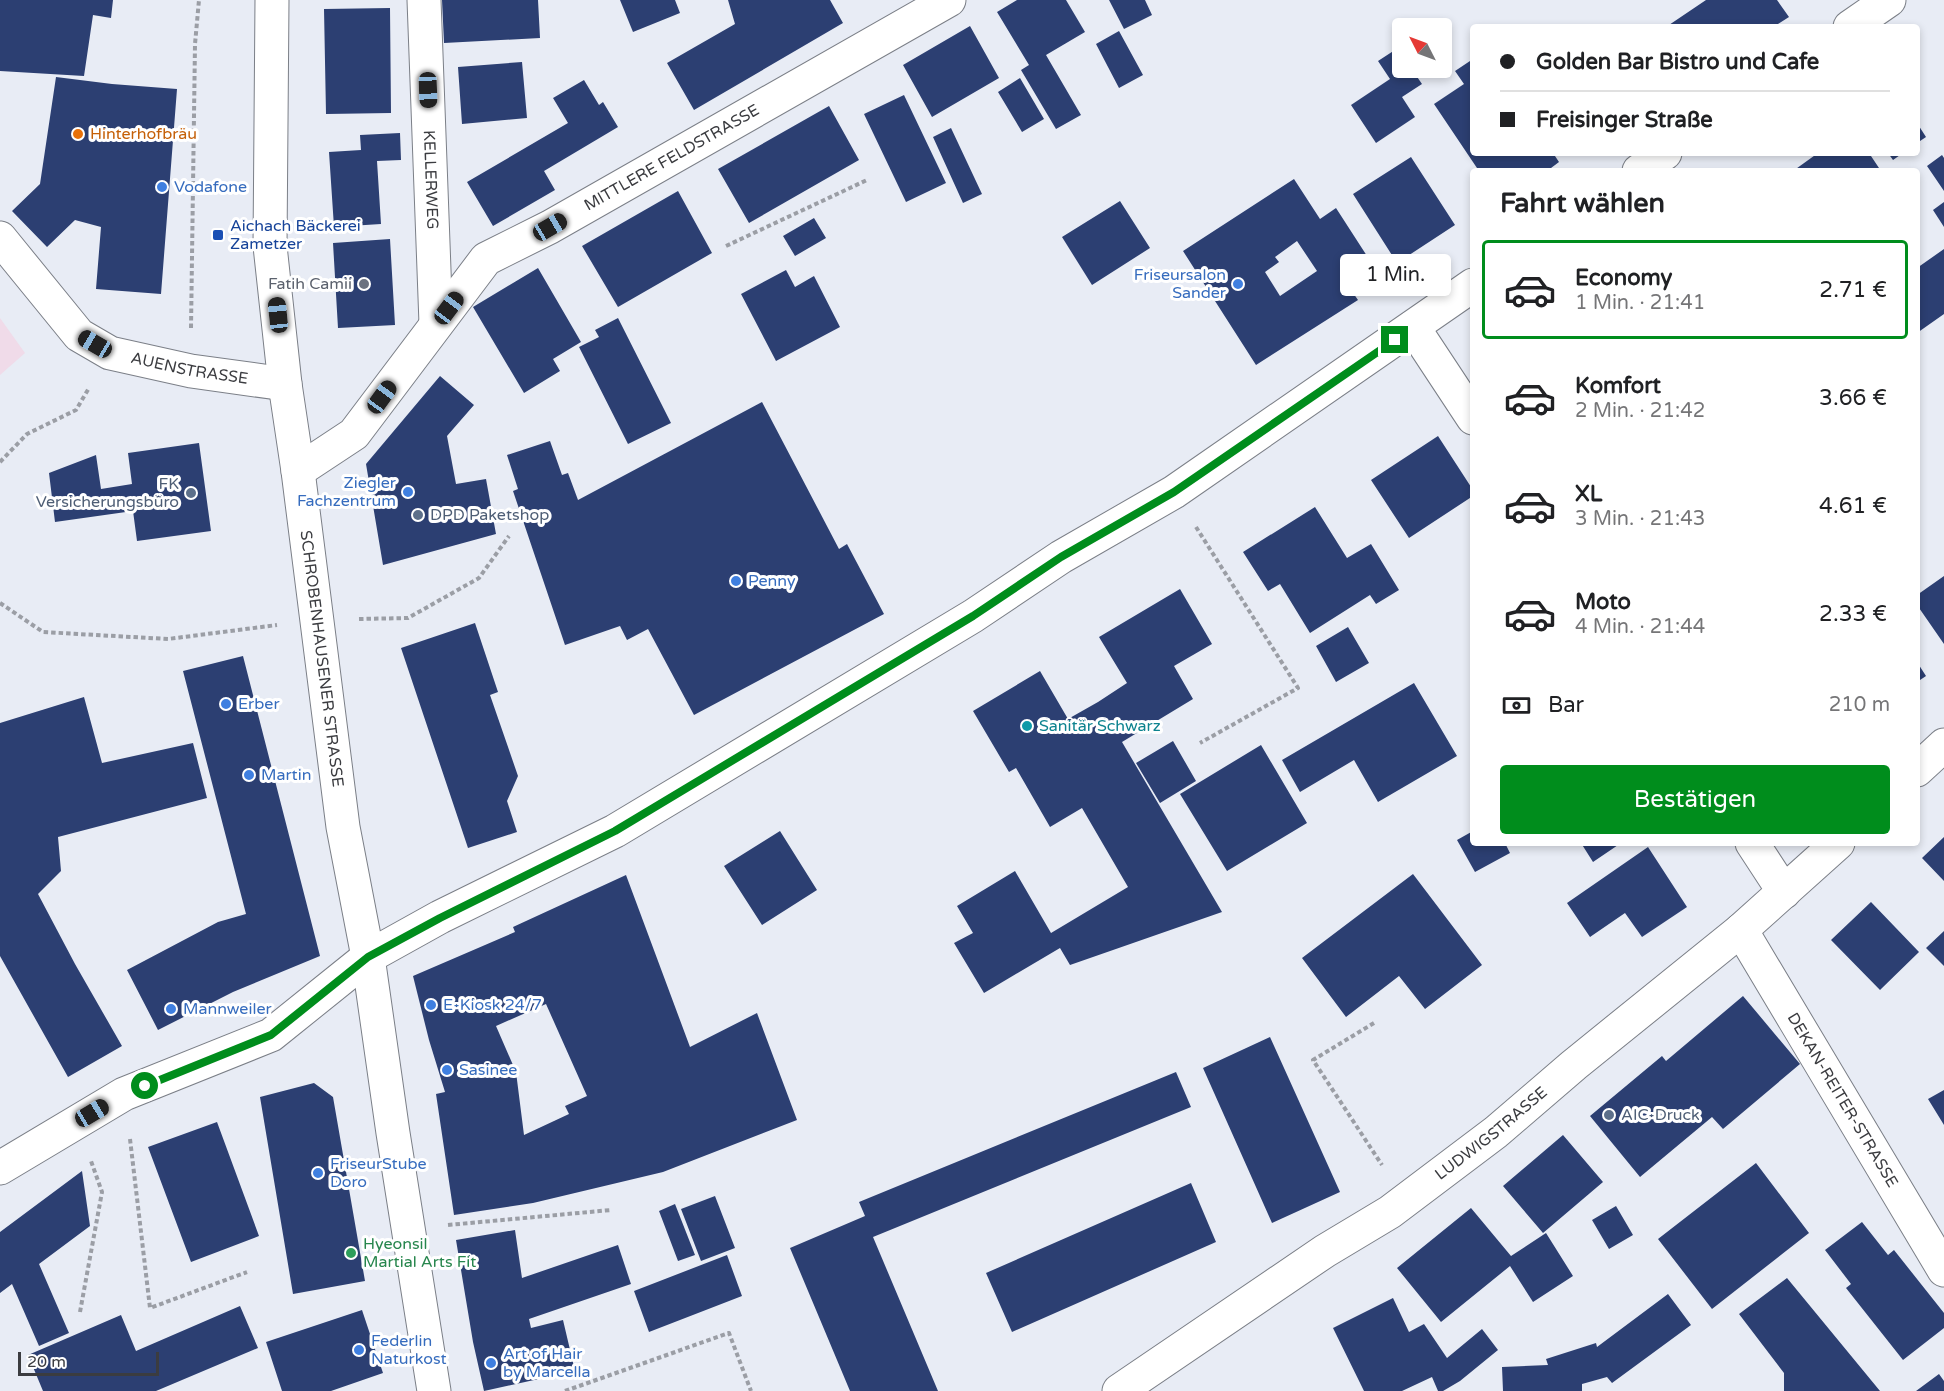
<!DOCTYPE html>
<html lang="de">
<meta charset="utf-8">
<style>
:root{--surface:#fff;--page:#f2f2f2;--text:#202124;--muted:#757577;--line:#e0e0e0;--accent:#008d1c}
body{margin:0;font-family:"Varela Round",sans-serif;background:var(--page);color:var(--text);height:100vh;display:flex;flex-direction:column;font-size:22px;white-space:nowrap}
*{box-sizing:border-box;margin:0}
p{font-size:20px;color:var(--muted)}
.icon{flex:none;width:33px;height:33px;fill:none;stroke:currentColor;stroke-width:2;stroke-linecap:round;stroke-linejoin:round}
.map{position:relative;flex:1;overflow:hidden}
.sheet{position:absolute;left:1470px;top:168px;width:450px;height:678px;display:flex;flex-direction:column;background:var(--surface);border-radius:6px;box-shadow:0 3px 9px #0003}
.sheet>*{flex:none}
.hud{position:absolute;left:1470px;top:24px;width:450px;height:132px;border-radius:6px;box-shadow:0 3px 9px #0003;display:grid;align-content:center;height:132px;padding:0 30px;background:var(--surface)}
.needle{width:39px;rotate:312deg}
.buttons{position:absolute;left:1392px;top:18px;display:grid;gap:12px}
.buttons a{display:grid;place-items:center;width:60px;height:60px;border-radius:6px;background:var(--surface);box-shadow:0 3px 9px #0003;font-size:30px}
.scale{position:absolute;left:18px;bottom:15px;width:141px;box-sizing:border-box;padding-left:6px;border:3px solid #3b3c40;border-top:0;font-size:16px;line-height:21px;white-space:nowrap;color:#3b3c40;-webkit-text-stroke:4px #fff;paint-order:stroke}
.end{position:absolute;width:27px;height:27px;margin:-14px;border:8px solid #008d1c;background:#fff;box-shadow:0 0 0 3px #fff}
.from{border-radius:50%}
.bubble{position:absolute;height:42px;border-radius:6px;background:var(--surface);box-shadow:0 3px 9px #0003;font-size:20px;font-weight:600;line-height:42px;text-align:center}
.car{position:absolute;width:18px;height:36px;margin:-18px -9px;border-radius:8px;box-shadow:0 0 4px 2px #0007;background:linear-gradient(#222 24%,#8ab4d8 0 40%,#222 0 76%,#8ab4d8 0 86%,#222 0)}
.hud b{display:flex;align-items:center;gap:21px;height:57px;font-size:22px}
.hud b+b{border-top:2px solid var(--line)}
.hud i{width:15px;height:15px;background:var(--text)}
ul{padding:0;list-style:none}
li{display:flex;align-items:center;gap:18px;height:99px;margin:0 12px 9px;padding:0 18px;border:3px solid transparent;border-radius:6px}
li div{flex:1}
li b{display:block;font-size:22px}
li em{font-style:normal;font-weight:600}
li.on{border-color:var(--accent)}
li>.icon{width:54px;height:54px;stroke-width:1.5}
h2{padding:0 30px;font-size:27px;line-height:72px}
.pay{display:flex;align-items:center;gap:15px;height:66px;padding:0 30px;font-size:22px}
.pay p{margin-inline-start:auto}
.action{display:flex;gap:12px;margin-top:auto;padding:12px 30px}
.action a{flex:1;height:69px;border-radius:6px;background:var(--accent);color:#fff;font-size:24px;font-weight:600;line-height:69px;text-align:center}
.map>svg:first-child{display:block}
.education{fill:#f0dbe9}
.building{fill:#2c3f72;fill-rule:evenodd}
.lines{fill:none;stroke-linecap:round;stroke-linejoin:round}
.minor-casing{stroke:#7b7f87;stroke-width:35}
.secondary-casing{stroke:#7b7f87;stroke-width:35}
.path{stroke:#9b9ea5;stroke-width:4;stroke-dasharray:4.5 3;stroke-linecap:butt}
.minor{stroke:#fff;stroke-width:33}
.secondary{stroke:#fff;stroke-width:33}
.route{stroke:#008d1c;stroke-width:8}
.food-dot{fill:#e8710a;stroke:#fff;stroke-width:2}
.shop-dot{fill:#3f7fe0;stroke:#fff;stroke-width:2}
.transit-dot{fill:#1a4fb4;stroke:#fff;stroke-width:2}
.worship-dot{fill:#6b7280;stroke:#fff;stroke-width:2}
.service-dot{fill:#5c6f8a;stroke:#fff;stroke-width:2}
.culture-dot{fill:#0f9aa8;stroke:#fff;stroke-width:2}
.leisure-dot{fill:#2e9e5b;stroke:#fff;stroke-width:2}
.labels{text-anchor:middle;dominant-baseline:central;stroke-width:6;stroke-linejoin:round;paint-order:stroke}
.food-label{font-size:16px;fill:#c56008;stroke:#fff;text-anchor:start}
.street-label{font-size:16px;fill:#3b3c40;stroke:#fff}
.shop-label{font-size:16px;fill:#366cbe;stroke:#fff;text-anchor:start}
.transit-label{font-size:16px;fill:#164399;stroke:#fff;text-anchor:start}
.worship-label{font-size:16px;fill:#5b616d;stroke:#fff;text-anchor:end}
.service-label{font-size:16px;fill:#4e5e75;stroke:#fff;text-anchor:start}
.culture-label{font-size:16px;fill:#0d838f;stroke:#fff;text-anchor:start}
.leisure-label{font-size:16px;fill:#27864d;stroke:#fff;text-anchor:start}
</style>
<div class="map">
<svg width="1944" height="1391" viewBox="0 0 1944 1391">
<rect width="100%" height="100%" fill="#e8ecf5"/>
<!-- education -->
<path class="education" d="M0 318 25 353 0 375Z"/>
<!-- building -->
<path class="building" d="M0 0H113L111 18 93 15 84 76 0 71Z
M442 0H538L540 38 444 43Z
M620 0H675L680 13 633 32Z
M728 0H830L843 23 694 110 667 63 735 24Z
M1017 0H1066L1085 32 1046 55 1081 115 1056 129 1021 70 1029 65 997 12Z
M1109 0H1145L1152 15 1124 29Z
M1706 0H1777L1789 17 1773 27H1666Z
M390 8 391 113 326 114 324 9Z
M970 26 999 78 932 117 903 65Z
M1119 31 1143 75 1119 88 1096 44Z
M1398 48 1402 55V68H1411L1422 84 1402 97 1415 117 1376 143 1351 105 1390 79 1378 61Z
M1473 59V153H1553L1559 162 1547 171H1479L1434 104 1464 84 1455 71Z
M522 62 527 118 462 124 458 67Z
M56 77 112 84 177 89 161 294 96 289 101 227 75 220 47 247 12 211 40 184Z
M1020 78 1044 119 1022 132 998 92Z
M584 80 599 105 603 102 618 127 544 171 555 190 493 226 467 182 568 123 553 98Z
M904 95 946 183 906 202 864 114Z
M829 106 859 160 749 223 718 169Z
M1917 123 1926 137 1917 143Z
M951 128 982 194 963 203 933 137Z
M400 133 401 160 377 161 381 224 334 227 329 152 361 150 360 135Z
M1818 153H1869L1881 171H1793Z
M1888 153H1903L1893 160Z
M1942 155 1944 158V191L1927 166Z
M1411 157 1455 225 1397 263 1353 194Z
M1294 179 1320 219 1336 208 1378 273 1351 290 1358 300 1256 365 1183 251ZM1297 241 1317 271 1280 296 1265 272 1279 262 1275 257Z
M678 191 712 253 618 307 582 246Z
M1120 201 1150 248 1092 285 1062 237Z
M1944 202V227L1933 210Z
M814 218 826 238 795 256 783 236Z
M390 239 395 325 338 328 333 243Z
M1944 249V314L1917 333V268Z
M538 268 581 342 553 359 560 371 524 393 473 307Z
M786 270 795 287 814 276 840 327 776 361 741 294Z
M618 318 671 423 628 444 579 347 599 337 595 330Z
M440 376 474 405 447 436 456 484 486 479 496 534 383 565 366 464Z
M762 402 839 549 847 544 884 614 694 715 648 629 627 640 620 626 565 645 513 491 518 489 507 455 550 441 562 475 568 473 578 500Z
M1438 436 1473 490V496L1409 538 1371 480Z
M199 443 211 531 137 541 133 511 55 522 49 473 96 455 101 489 132 484 128 453Z
M1315 507 1347 558 1371 544 1399 590 1376 604 1370 595 1310 633 1280 584 1268 591 1243 552Z
M1944 576V644L1917 605V595Z
M1180 589 1212 644 1174 666 1193 699 1122 742 1222 912 1070 965 1060 948 984 993 954 943 973 933 957 906 1015 871 1051 933 1128 887 1082 808 1050 827 1016 768 1009 772 973 711 1040 671 1068 719 1098 702 1127 683 1099 637Z
M475 623 498 692 490 695 518 776 507 801 517 832 468 848 401 648Z
M1348 627 1369 663 1336 682 1316 646Z
M243 656 320 956 233 992 158 1030 127 970 218 922 246 914 183 671Z
M1917 662 1926 676 1917 682Z
M1414 683 1457 756 1378 802 1354 760 1300 792 1282 760Z
M84 697 102 763 193 743 207 798 58 837 61 871 38 894 75 964 122 1046 68 1077 0 956V723Z
M1173 741 1196 781 1160 803 1136 763Z
M1261 745 1307 823 1227 871 1180 794Z
M780 831 817 890 762 925 724 866Z
M1473 831V843H1505L1510 853 1475 872 1457 840Z
M1944 837V881L1922 858Z
M1581 843H1621L1593 862Z
M1648 847 1687 907 1642 937 1625 913 1590 937 1567 903Z
M1413 874 1482 965 1425 1009 1399 976 1346 1017 1302 958Z
M626 875 690 1047 757 1013 797 1120 663 1172 533 1203 454 1215 436 1094 445 1092 429 1040 413 976 515 932 513 927ZM546 1004 587 1096 565 1106 569 1114 524 1135 516 1072 496 1026Z
M1871 902 1919 952 1880 990 1831 940Z
M1944 931V966L1926 948Z
M1743 996 1800 1064 1723 1129 1712 1117 1640 1177 1590 1116 1662 1056 1666 1061Z
M1270 1037 1340 1192 1272 1223 1203 1068Z
M1176 1072 1191 1107 873 1237 938 1391H850L790 1248 865 1216 859 1202Z
M314 1083 333 1097 365 1281 293 1294 260 1097Z
M1944 1090V1125L1928 1099Z
M217 1122 259 1236 191 1262 148 1147Z
M1563 1135 1603 1182 1543 1233 1503 1186Z
M1756 1163 1809 1233 1712 1309 1658 1239Z
M82 1171 90 1226 39 1264 69 1333 39 1346 12 1284 0 1293V1232Z
M1191 1183 1216 1242 1012 1332 986 1273Z
M715 1196 735 1248 701 1261 681 1209Z
M675 1204 695 1255 678 1261 659 1211Z
M1616 1206 1633 1235 1609 1249 1592 1220Z
M1471 1208 1511 1256 1546 1233 1573 1276 1533 1302 1510 1266 1441 1322 1397 1268Z
M1862 1222 1888 1255 1894 1250 1944 1313V1328L1903 1360 1846 1288 1851 1284 1825 1250Z
M515 1230 522 1278 618 1245 631 1284 529 1319 531 1328 563 1320 575 1371 484 1391 473 1342 456 1240Z
M727 1255 742 1296 649 1332 634 1291Z
M1787 1278 1880 1391H1784V1373L1739 1314Z
M1668 1294 1691 1325 1612 1383 1607 1377 1582 1384V1391H1503L1502 1367 1548 1365 1546 1359 1596 1343 1597 1347Z
M1393 1298 1409 1332 1424 1324 1447 1358 1482 1329 1498 1350 1460 1381 1443 1391H1438L1432 1377 1402 1391H1364L1333 1328Z
M240 1306 258 1348 156 1391H43L28 1355 121 1315 136 1351Z
M362 1310 383 1373 331 1391H282L266 1342Z
M1939 1374 1944 1381V1391H1916Z"/>
<g class="lines">
<defs>
<g id="minor">
<path id="s1" d="M424 0 436 324"/>
<path id="s2" d="M0 238 79 335 110 353 191 371 285 384"/>
<path d="M1413 327 1473 418"/>
<path id="s3" d="M298 471 354 434 486 259 550 227 949 0"/>
<path d="M1917 770 1944 745"/>
<path d="M1752 843 1784 892"/>
<path id="s4" d="M1741 930 1944 1270"/>
<path id="s5" d="M1119 1391 1325 1251 1390 1212 1496 1132 1574 1065 1741 930 1838 843"/>
</g>
<g id="secondary">
<path id="s6" d="M272 0 270 246 285 384 298 471 343 827 368 957 393 1133 434 1391"/>
<path d="M1850 27 1889 0"/>
<path d="M1639 171 1665 153"/>
<path d="M0 1168 124 1094 271 1035 368 957 440 917 615 831 973 616 1061 557 1174 492 1473 285"/>
</g>
</defs>
<!-- minor casing -->
<use href="#minor" class="minor-casing"/>
<!-- secondary casing -->
<use href="#secondary" class="secondary-casing"/>
<!-- path -->
<path class="path" d="M726 246 867 180
M191 328 195 44 199 0
M0 462 27 434 76 410 89 388
M1196 527 1298 688 1200 743
M0 603 43 632 168 639 277 625
M359 619 408 618 479 578 509 536
M1374 1023 1313 1060 1382 1165
M130 1139 150 1308 247 1272
M448 1225 611 1210
M80 1312 102 1192 91 1161
M565 1391 729 1333 751 1391"/>
<!-- minor -->
<use href="#minor" class="minor"/>
<!-- secondary -->
<use href="#secondary" class="secondary"/>
</g>
<g class="lines">
<!-- route -->
<path class="route" d="M145 1086 271 1035 368 957 440 918 615 831 973 616 1061 557 1174 492 1395 340"/>
</g>
<!-- markers -->
<circle class="food-dot" cx="78" cy="134" r="6"/>
<g class="shop-dot">
<circle cx="162" cy="187" r="6"/>
<circle cx="1238" cy="284" r="6"/>
<circle cx="408" cy="492" r="6"/>
<circle cx="736" cy="581" r="6"/>
<circle cx="226" cy="704" r="6"/>
<circle cx="249" cy="775" r="6"/>
<circle cx="431" cy="1005" r="6"/>
<circle cx="171" cy="1009" r="6"/>
<circle cx="447" cy="1070" r="6"/>
<circle cx="318" cy="1173" r="6"/>
<circle cx="359" cy="1350" r="6"/>
<circle cx="491" cy="1363" r="6"/>
</g>
<rect class="transit-dot" x="212" y="229" width="12" height="12" rx="3"/>
<circle class="worship-dot" cx="364" cy="284" r="6"/>
<g class="service-dot">
<circle cx="191" cy="493" r="6"/>
<circle cx="418" cy="515" r="6"/>
<circle cx="1609" cy="1115" r="6"/>
</g>
<circle class="culture-dot" cx="1027" cy="726" r="6"/>
<circle class="leisure-dot" cx="351" cy="1253" r="6"/>
<g class="labels">
<!-- food labels -->
<g class="food-label">
<text x="90" y="134">Hinterhofbräu</text>
</g>
<!-- street labels -->
<g class="street-label">
<text stroke="none"><textPath href="#s3" startOffset="498">MITTLERE FELDSTRASSE</textPath></text>
<text stroke="none"><textPath href="#s1" startOffset="180">KELLERWEG</textPath></text>
<text stroke="none"><textPath href="#s2" startOffset="242">AUENSTRASSE</textPath></text>
<text stroke="none"><textPath href="#s6" startOffset="662">SCHROBENHAUSENER STRASSE</textPath></text>
<text stroke="none"><textPath href="#s4" startOffset="198">DEKAN-REITER-STRASSE</textPath></text>
<text stroke="none"><textPath href="#s5" startOffset="453">LUDWIGSTRASSE</textPath></text>
</g>
<!-- shop labels -->
<g class="shop-label">
<text x="174" y="187">Vodafone</text>
<text x="1226" y="275" text-anchor="end">Friseursalon<tspan x="1226" dy="18">Sander</tspan></text>
<text x="396" y="483" text-anchor="end">Ziegler<tspan x="396" dy="18">Fachzentrum</tspan></text>
<text x="748" y="581">Penny</text>
<text x="238" y="704">Erber</text>
<text x="261" y="775">Martin</text>
<text x="443" y="1005">E-Kiosk 24/7</text>
<text x="183" y="1009">Mannweiler</text>
<text x="459" y="1070">Sasinee</text>
<text x="330" y="1164">FriseurStube<tspan x="330" dy="18">Doro</tspan></text>
<text x="371" y="1341">Federlin<tspan x="371" dy="18">Naturkost</tspan></text>
<text x="503" y="1354">Art of Hair<tspan x="503" dy="18">by Marcella</tspan></text>
</g>
<!-- transit labels -->
<g class="transit-label">
<text x="230" y="226">Aichach Bäckerei<tspan x="230" dy="18">Zametzer</tspan></text>
</g>
<!-- worship labels -->
<g class="worship-label">
<text x="352" y="284">Fatih Camii</text>
</g>
<!-- service labels -->
<g class="service-label">
<text x="179" y="484" text-anchor="end">FK<tspan x="179" dy="18">Versicherungsbüro</tspan></text>
<text x="430" y="515">DPD Paketshop</text>
<text x="1621" y="1115">AIC-Druck</text>
</g>
<!-- culture labels -->
<g class="culture-label">
<text x="1039" y="726">Sanitär Schwarz</text>
</g>
<!-- leisure labels -->
<g class="leisure-label">
<text x="363" y="1244">Hyeonsil<tspan x="363" dy="18">Martial Arts Fit</tspan></text>
</g>
</g>
</svg>
<div class="buttons">
<a><svg class="needle" viewBox="-14 -14 28 28"><path d="M0-13l5 13h-10z" fill="#e53935"/><path d="M0 13l5-13h-10z" fill="#757577"/></svg></a>
</div>
<div class="scale">20 m</div>
<i class="end from" style="left:145px;top:1086px"></i>
<i class="end" style="left:1395px;top:340px"></i>
<div class="bubble" style="left:1340px;top:254px;width:111px">1 Min.</div>
<i class="car" style="left:428px;top:90px;rotate:178deg"></i>
<i class="car" style="left:550px;top:227px;rotate:60deg"></i>
<i class="car" style="left:449px;top:308px;rotate:37deg"></i>
<i class="car" style="left:278px;top:315px;rotate:354deg"></i>
<i class="car" style="left:95px;top:344px;rotate:300deg"></i>
<i class="car" style="left:382px;top:397px;rotate:36deg"></i>
<i class="car" style="left:92px;top:1113px;rotate:59deg"></i>
<div class="hud">
<b><i class="from"></i>Golden Bar Bistro und Cafe</b>
<b><i></i>Freisinger Straße</b>
</div>
<section class="sheet">
<h2>Fahrt wählen</h2>
<ul>
<li class="on"><svg class="icon" aria-label="car" viewBox="0 0 24 24"><path d="M5 17H2v-5l4-1 3-4h7l3 4 3 1v5h-3M9 17h6M6 11h13"/><circle cx="7" cy="17" r="2"/><circle cx="17" cy="17" r="2"/></svg><div><b>Economy</b><p>1 Min. · 21:41</p></div><em>2.71 €</em></li>
<li><svg class="icon" aria-label="car" viewBox="0 0 24 24"><path d="M5 17H2v-5l4-1 3-4h7l3 4 3 1v5h-3M9 17h6M6 11h13"/><circle cx="7" cy="17" r="2"/><circle cx="17" cy="17" r="2"/></svg><div><b>Komfort</b><p>2 Min. · 21:42</p></div><em>3.66 €</em></li>
<li><svg class="icon" aria-label="car" viewBox="0 0 24 24"><path d="M5 17H2v-5l4-1 3-4h7l3 4 3 1v5h-3M9 17h6M6 11h13"/><circle cx="7" cy="17" r="2"/><circle cx="17" cy="17" r="2"/></svg><div><b>XL</b><p>3 Min. · 21:43</p></div><em>4.61 €</em></li>
<li><svg class="icon" aria-label="car" viewBox="0 0 24 24"><path d="M5 17H2v-5l4-1 3-4h7l3 4 3 1v5h-3M9 17h6M6 11h13"/><circle cx="7" cy="17" r="2"/><circle cx="17" cy="17" r="2"/></svg><div><b>Moto</b><p>4 Min. · 21:44</p></div><em>2.33 €</em></li>
</ul>
<div class="pay"><svg class="icon" aria-label="cash" viewBox="0 0 24 24"><path d="M3 7h18v10H3z"/><circle cx="12" cy="12" r="2"/></svg>Bar<p>210 m</p></div>
<div class="action"><a>Bestätigen</a></div>
</section>
</div>
